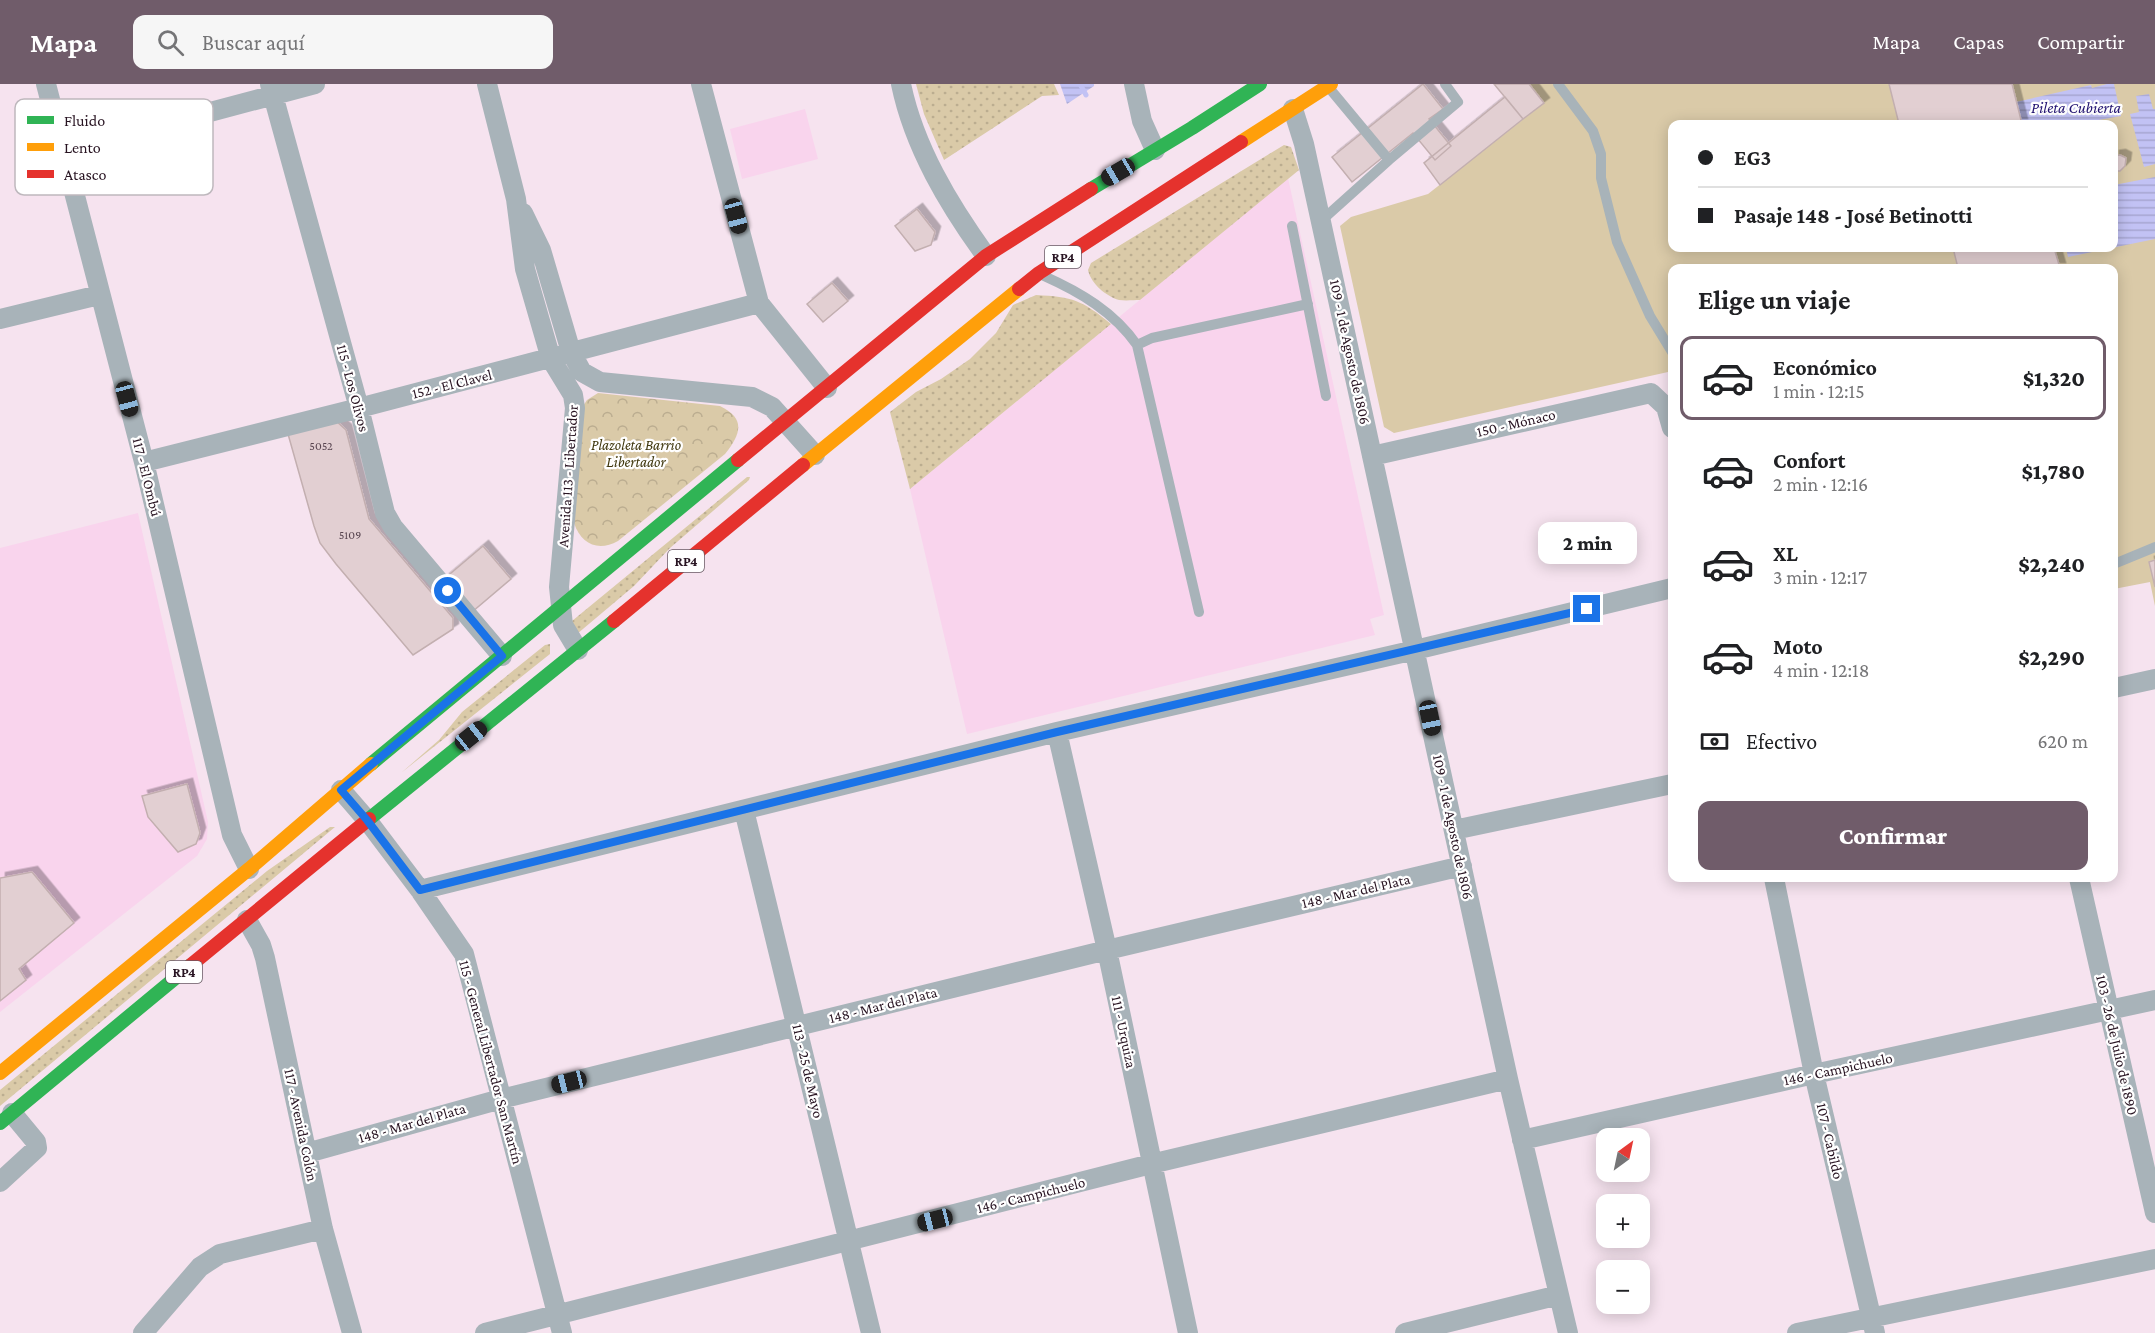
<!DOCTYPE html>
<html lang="es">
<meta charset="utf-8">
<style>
:root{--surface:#fff;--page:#f6f6f6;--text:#202124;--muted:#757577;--line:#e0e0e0;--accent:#705c6a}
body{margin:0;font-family:"Crimson Pro",serif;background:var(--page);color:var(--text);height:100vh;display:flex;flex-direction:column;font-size:22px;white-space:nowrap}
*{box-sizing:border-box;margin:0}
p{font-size:20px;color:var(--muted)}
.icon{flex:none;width:33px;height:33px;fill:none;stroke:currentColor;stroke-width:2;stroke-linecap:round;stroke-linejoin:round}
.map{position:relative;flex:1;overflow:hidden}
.side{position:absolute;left:1668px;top:180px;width:450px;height:618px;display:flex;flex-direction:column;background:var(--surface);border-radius:12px;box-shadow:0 3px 15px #0003}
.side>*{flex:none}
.banner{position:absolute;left:1668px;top:36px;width:450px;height:132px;border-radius:12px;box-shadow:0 3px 15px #0003;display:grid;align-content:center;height:132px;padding:0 30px;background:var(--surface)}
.needle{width:39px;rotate:33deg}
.tools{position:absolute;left:1596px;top:1044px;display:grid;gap:12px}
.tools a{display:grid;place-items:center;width:54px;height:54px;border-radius:12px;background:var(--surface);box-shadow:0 3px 15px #0003;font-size:30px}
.end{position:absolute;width:27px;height:27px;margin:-14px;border:8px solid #1a73e8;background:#fff;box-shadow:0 0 0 3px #fff}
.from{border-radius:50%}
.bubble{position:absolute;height:42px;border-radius:12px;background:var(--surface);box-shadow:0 3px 15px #0003;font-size:20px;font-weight:800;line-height:42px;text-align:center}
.car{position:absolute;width:18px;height:36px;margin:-18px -9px;border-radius:8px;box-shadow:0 0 4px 2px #0007;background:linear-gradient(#222 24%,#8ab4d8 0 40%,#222 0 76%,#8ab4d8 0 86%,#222 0)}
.banner b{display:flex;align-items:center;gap:21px;height:57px;font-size:22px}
.banner b+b{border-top:2px solid var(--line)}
.banner i{width:15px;height:15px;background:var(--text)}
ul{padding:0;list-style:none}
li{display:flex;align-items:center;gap:18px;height:84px;margin:0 12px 9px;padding:0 18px;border:3px solid transparent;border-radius:12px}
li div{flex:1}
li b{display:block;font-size:22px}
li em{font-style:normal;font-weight:800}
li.current{border-color:var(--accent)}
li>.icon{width:54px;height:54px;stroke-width:1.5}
h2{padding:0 30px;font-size:27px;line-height:72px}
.pay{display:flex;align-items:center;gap:15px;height:66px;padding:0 30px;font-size:22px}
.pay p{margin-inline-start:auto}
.button{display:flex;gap:12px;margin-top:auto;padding:12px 30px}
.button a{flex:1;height:69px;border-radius:12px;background:var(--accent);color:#fff;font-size:24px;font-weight:800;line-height:69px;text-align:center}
header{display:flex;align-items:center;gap:36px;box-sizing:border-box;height:84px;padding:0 30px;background:var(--accent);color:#fff}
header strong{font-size:28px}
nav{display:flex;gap:33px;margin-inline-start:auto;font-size:21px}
.search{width:420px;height:54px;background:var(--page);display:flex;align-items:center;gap:15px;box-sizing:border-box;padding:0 21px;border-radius:12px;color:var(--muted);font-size:22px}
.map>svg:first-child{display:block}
.built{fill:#f9d4ed}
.grass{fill:url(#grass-dots)}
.park{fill:url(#park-crowns)}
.pitch{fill:#dacaa8;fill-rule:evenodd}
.water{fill:url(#water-rules)}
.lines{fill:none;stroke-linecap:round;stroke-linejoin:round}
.stream{stroke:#c2c2f4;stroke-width:5}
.building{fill:#e2cfd2;stroke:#c3afb0;stroke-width:1.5;filter:url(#shadow)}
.lane{stroke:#a8b3b9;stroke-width:10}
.street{stroke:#a8b3b9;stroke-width:20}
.fast{stroke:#30b455;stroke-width:14}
.slow{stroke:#ff9f0a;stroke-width:14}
.jam{stroke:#e5322d;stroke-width:14}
.route{stroke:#1a73e8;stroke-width:8}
.labels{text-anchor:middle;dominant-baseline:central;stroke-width:4.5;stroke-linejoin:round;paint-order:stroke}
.number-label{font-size:12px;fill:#584550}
.shield{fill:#fff;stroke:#685a64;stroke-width:1.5}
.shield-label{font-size:14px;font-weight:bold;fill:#281422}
.street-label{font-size:15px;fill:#281422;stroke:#fff}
.park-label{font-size:15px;font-style:italic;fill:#3f370d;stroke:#fff}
.water-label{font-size:16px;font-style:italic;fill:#231472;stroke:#fff}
.key{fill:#fff;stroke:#beb8bd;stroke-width:1.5}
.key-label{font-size:16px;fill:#281422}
</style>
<header>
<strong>Mapa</strong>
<div class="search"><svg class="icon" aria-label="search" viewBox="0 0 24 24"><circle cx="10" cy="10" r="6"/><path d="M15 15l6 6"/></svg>Buscar aquí</div>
<nav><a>Mapa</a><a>Capas</a><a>Compartir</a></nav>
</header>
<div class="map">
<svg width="2155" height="1249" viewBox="0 0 2155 1249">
<defs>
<pattern id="grass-dots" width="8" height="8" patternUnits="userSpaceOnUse" patternTransform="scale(1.5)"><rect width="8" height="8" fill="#dacaa8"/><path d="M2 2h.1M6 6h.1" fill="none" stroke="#bbad90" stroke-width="1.8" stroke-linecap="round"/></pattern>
<pattern id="park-crowns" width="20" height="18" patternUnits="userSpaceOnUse" patternTransform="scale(1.5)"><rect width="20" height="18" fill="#dacaa8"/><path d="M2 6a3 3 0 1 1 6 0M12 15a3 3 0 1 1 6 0" fill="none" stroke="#bbad90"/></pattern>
<pattern id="water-rules" width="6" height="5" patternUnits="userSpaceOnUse" patternTransform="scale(1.5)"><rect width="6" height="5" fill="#c2c2f4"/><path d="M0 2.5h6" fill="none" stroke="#a7a6d1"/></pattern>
<filter id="shadow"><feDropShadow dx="5.5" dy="-5.5" stdDeviation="0" flood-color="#0004"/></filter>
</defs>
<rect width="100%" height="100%" fill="#f6e3ef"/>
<!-- built -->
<path class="built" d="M805 25 818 75 742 95 730 45Z
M1288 94 1384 531 1370 535 1375 551 967 650 910 405Z
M138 429 208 738 207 755 197 772 0 928V464Z"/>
<!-- grass -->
<path class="grass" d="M916 0H1054L1059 11 1042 12 944 76 924 30Z
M1284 61 1291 63 1299 86 1140 216C1134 216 1126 217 1119 216 1106 212 1091 200 1088 186L1091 179Z
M1036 211C1073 213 1082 216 1111 240L910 405 890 328 916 308 941 295 970 275 996 249 1013 221Z
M747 393H750L749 396 670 464 634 502 577 550 572 537Z
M550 560V570L401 689 439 656 462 628 545 561Z
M330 743H335L0 1022V1006L267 787Z"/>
<!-- park -->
<path class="park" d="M598 309 720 322C747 335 740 351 725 370L618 457C598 468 581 460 574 439L583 322 587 316Z"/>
<!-- pitch -->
<path class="pitch" d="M1529 0H2155V522L2150 498 2114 505V184H1672V291L1668 288 1394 349 1384 343 1340 142 1351 133 1428 110 1544 19ZM1672 40H2114V164H1672Z"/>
<!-- water -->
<path class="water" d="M1060 0H1094V2L1067 20Z
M2107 0H2114L2121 32 2076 40H2022L2016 18 2091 1 2092 4Z
M2149 10 2153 25H2155V80L2144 83 2130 30 2139 28 2136 12Z
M2155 93V155L2068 173 2066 164H2114V101Z"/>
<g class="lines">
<!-- stream -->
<path class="stream" d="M1080 0 1086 11"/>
</g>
<!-- building -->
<path class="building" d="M1423 0 1443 25 1429 35 1451 62 1435 76 1413 49 1352 98 1332 73Z
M1494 0H1529L1544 19 1523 35Z
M1889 0H2012L2022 40H1899Z
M1505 13 1523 35 1440 101 1424 79Z
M2120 71 2126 74 2125 82 2120 87H2114V72Z
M917 125 935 148 931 161 915 167 895 142Z
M1953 164H2054L2060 184H1958Z
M832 199 848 217 823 238 807 220Z
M335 336 346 346 369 435 453 534V545L413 571 336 480 320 459 314 442 288 350Z
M483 462 511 495 472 528 444 495Z
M2155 476V503L2149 478Z
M187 700 200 749 196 760 178 768 148 733 142 712Z
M32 788 74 839 19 885 26 896 0 917V794Z"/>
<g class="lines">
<!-- lane -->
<path class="lane" d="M1558 0 1593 47 1601 70V94L1617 158 1650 232 1672 268
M1330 5 1389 76 1458 18 1445 0
M1321 137 1389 76
M1292 142 1326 312
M1044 192C1080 208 1114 228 1137 261L1199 528
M1137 261 1152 254 1308 220
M2114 480 2155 463"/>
<!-- street -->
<path class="street" d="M46 0 144 378 232 751 249 785
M270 0 359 324 385 429 393 443 502 572
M487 0 516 115 525 185 551 275 573 311 575 324 559 503 563 541 578 566
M701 0 759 219 827 304
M901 0C914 63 949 121 986 172
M1134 0 1142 37 1155 66
M1293 25 1304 60 1508 995 1568 1249
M64 67 315 0
M523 129 541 166 571 268 582 288 600 298 752 313 772 323 815 371
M0 235 99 211
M1372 372 1651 309 1666 323 1672 344
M144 378 359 324 759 219
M2114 604 2155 595
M1057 648 1107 866 1188 1249
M341 706 367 736 420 806 464 870 562 1249
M744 726 871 1249
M1454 746 1672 700
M1774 794 1814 990 1875 1249
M2079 794 2155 1129
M420 806 1057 648 1415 566 1672 504
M247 836 261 861 265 874 323 1145 352 1249
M1522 1056 1814 990 2155 916
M307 1069 501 1015 1107 866 1462 782
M0 1098 37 1064 36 1058 12 1029
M143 1249 200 1183 220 1170 323 1145
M485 1249 1151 1080 1508 995
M1405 1249 1559 1211
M1797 1249 2155 1175"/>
<!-- fast -->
<path class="fast" d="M1091 105 1192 44 1260 0
M371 680 738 376
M369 735 614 537
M0 1039 191 881"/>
<!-- slow -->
<path class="slow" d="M1241 58 1331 0
M803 381 1019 205
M0 989 249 785 371 680"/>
<!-- jam -->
<path class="jam" d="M1019 205 1039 189 1241 58
M738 376 986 172 1091 105
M614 537 803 381
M191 881 369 735"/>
</g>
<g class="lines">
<!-- route -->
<path class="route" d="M448 507 502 572 341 706 367 736 420 806 1057 648 1587 525"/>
</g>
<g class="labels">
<!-- number labels -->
<g class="number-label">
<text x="321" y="362">5052</text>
<text x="350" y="451">5109</text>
</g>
<!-- shield labels -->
<g class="shield">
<rect x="1045" y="162" width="36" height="22" rx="4.5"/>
<rect x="668" y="466" width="36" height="22" rx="4.5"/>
<rect x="166" y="877" width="36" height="22" rx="4.5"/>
</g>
<g class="shield-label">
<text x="1063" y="173">RP4</text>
<text x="686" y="477">RP4</text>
<text x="184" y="888">RP4</text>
</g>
<!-- street labels -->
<g class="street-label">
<text transform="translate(1350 268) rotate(78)">109 - 1 de Agosto de 1806</text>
<text transform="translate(452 300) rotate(-14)">152 - El Clavel</text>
<text transform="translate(353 304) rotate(75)">115 - Los Olivos</text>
<text transform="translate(1516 339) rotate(-13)">150 - Mónaco</text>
<text transform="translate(568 392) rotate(-86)">Avenida 113 - Libertador</text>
<text transform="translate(147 393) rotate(76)">117 - El Ombú</text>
<text transform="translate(1453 743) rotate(78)">109 - 1 de Agosto de 1806</text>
<text transform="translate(1356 807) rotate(-13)">148 - Mar del Plata</text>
<text transform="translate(883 921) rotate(-14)">148 - Mar del Plata</text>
<text transform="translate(1124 948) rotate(78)">111 - Urquiza</text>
<text transform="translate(2117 961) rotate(77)">103 - 26 de Julio de 1890</text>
<text transform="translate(491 978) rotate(75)">115 - General Libertador San Martín</text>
<text transform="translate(1838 985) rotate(-12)">146 - Campichuelo</text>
<text transform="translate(808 987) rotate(77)">113 - 25 de Mayo</text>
<text transform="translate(412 1039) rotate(-16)">148 - Mar del Plata</text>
<text transform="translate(301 1041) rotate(78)">117 - Avenida Colón</text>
<text transform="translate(1830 1057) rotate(77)">107 - Cabildo</text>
<text transform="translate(1031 1111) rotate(-14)">146 - Campichuelo</text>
</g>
<!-- park labels -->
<g class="park-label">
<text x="636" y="361">Plazoleta Barrio<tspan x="636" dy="17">Libertador</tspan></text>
</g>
<!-- water labels -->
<g class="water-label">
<text x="2076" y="23">Pileta Cubierta</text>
</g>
</g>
<!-- legend -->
<rect x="15" y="15" width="198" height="96" rx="9" class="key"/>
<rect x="27" y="32" width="27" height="8" fill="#30b455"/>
<rect x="27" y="59" width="27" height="8" fill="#ff9f0a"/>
<rect x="27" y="86" width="27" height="8" fill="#e5322d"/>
<g class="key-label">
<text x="64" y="42">Fluido</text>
<text x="64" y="69">Lento</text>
<text x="64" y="96">Atasco</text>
</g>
</svg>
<div class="tools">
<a><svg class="needle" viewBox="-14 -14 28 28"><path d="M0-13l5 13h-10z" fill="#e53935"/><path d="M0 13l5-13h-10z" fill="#757577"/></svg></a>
<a>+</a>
<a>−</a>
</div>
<i class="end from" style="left:448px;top:507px"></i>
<i class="end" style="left:1587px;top:525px"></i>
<div class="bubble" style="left:1538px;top:438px;width:99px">2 min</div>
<i class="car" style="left:1118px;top:88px;rotate:240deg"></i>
<i class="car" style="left:736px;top:132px;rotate:165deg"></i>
<i class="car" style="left:127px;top:315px;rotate:165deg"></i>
<i class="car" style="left:1430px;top:634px;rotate:168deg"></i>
<i class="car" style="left:471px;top:652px;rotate:51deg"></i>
<i class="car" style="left:569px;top:998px;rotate:256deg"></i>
<i class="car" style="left:935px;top:1136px;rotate:256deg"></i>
<div class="banner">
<b><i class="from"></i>EG3</b>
<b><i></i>Pasaje 148 - José Betinotti</b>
</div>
<section class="side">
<h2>Elige un viaje</h2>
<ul>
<li class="current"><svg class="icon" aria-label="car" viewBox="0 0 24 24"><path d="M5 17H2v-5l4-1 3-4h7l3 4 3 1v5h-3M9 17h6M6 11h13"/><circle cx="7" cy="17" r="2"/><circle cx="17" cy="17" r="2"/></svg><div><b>Económico</b><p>1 min · 12:15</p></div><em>$1,320</em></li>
<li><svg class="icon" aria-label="car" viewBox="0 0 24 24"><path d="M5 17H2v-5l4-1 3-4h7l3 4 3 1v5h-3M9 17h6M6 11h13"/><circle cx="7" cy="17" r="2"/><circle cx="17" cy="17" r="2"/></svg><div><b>Confort</b><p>2 min · 12:16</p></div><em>$1,780</em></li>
<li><svg class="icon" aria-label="car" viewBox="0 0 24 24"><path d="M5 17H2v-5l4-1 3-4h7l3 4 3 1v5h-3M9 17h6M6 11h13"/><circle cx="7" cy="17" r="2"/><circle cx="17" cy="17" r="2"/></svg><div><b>XL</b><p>3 min · 12:17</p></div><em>$2,240</em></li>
<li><svg class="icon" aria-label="car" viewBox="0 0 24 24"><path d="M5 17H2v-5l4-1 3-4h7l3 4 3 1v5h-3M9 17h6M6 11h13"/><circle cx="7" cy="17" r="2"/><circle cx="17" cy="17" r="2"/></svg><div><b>Moto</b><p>4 min · 12:18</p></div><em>$2,290</em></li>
</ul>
<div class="pay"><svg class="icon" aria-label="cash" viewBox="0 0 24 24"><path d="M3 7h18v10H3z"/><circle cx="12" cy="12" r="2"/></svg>Efectivo<p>620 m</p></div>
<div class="button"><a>Confirmar</a></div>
</section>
</div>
